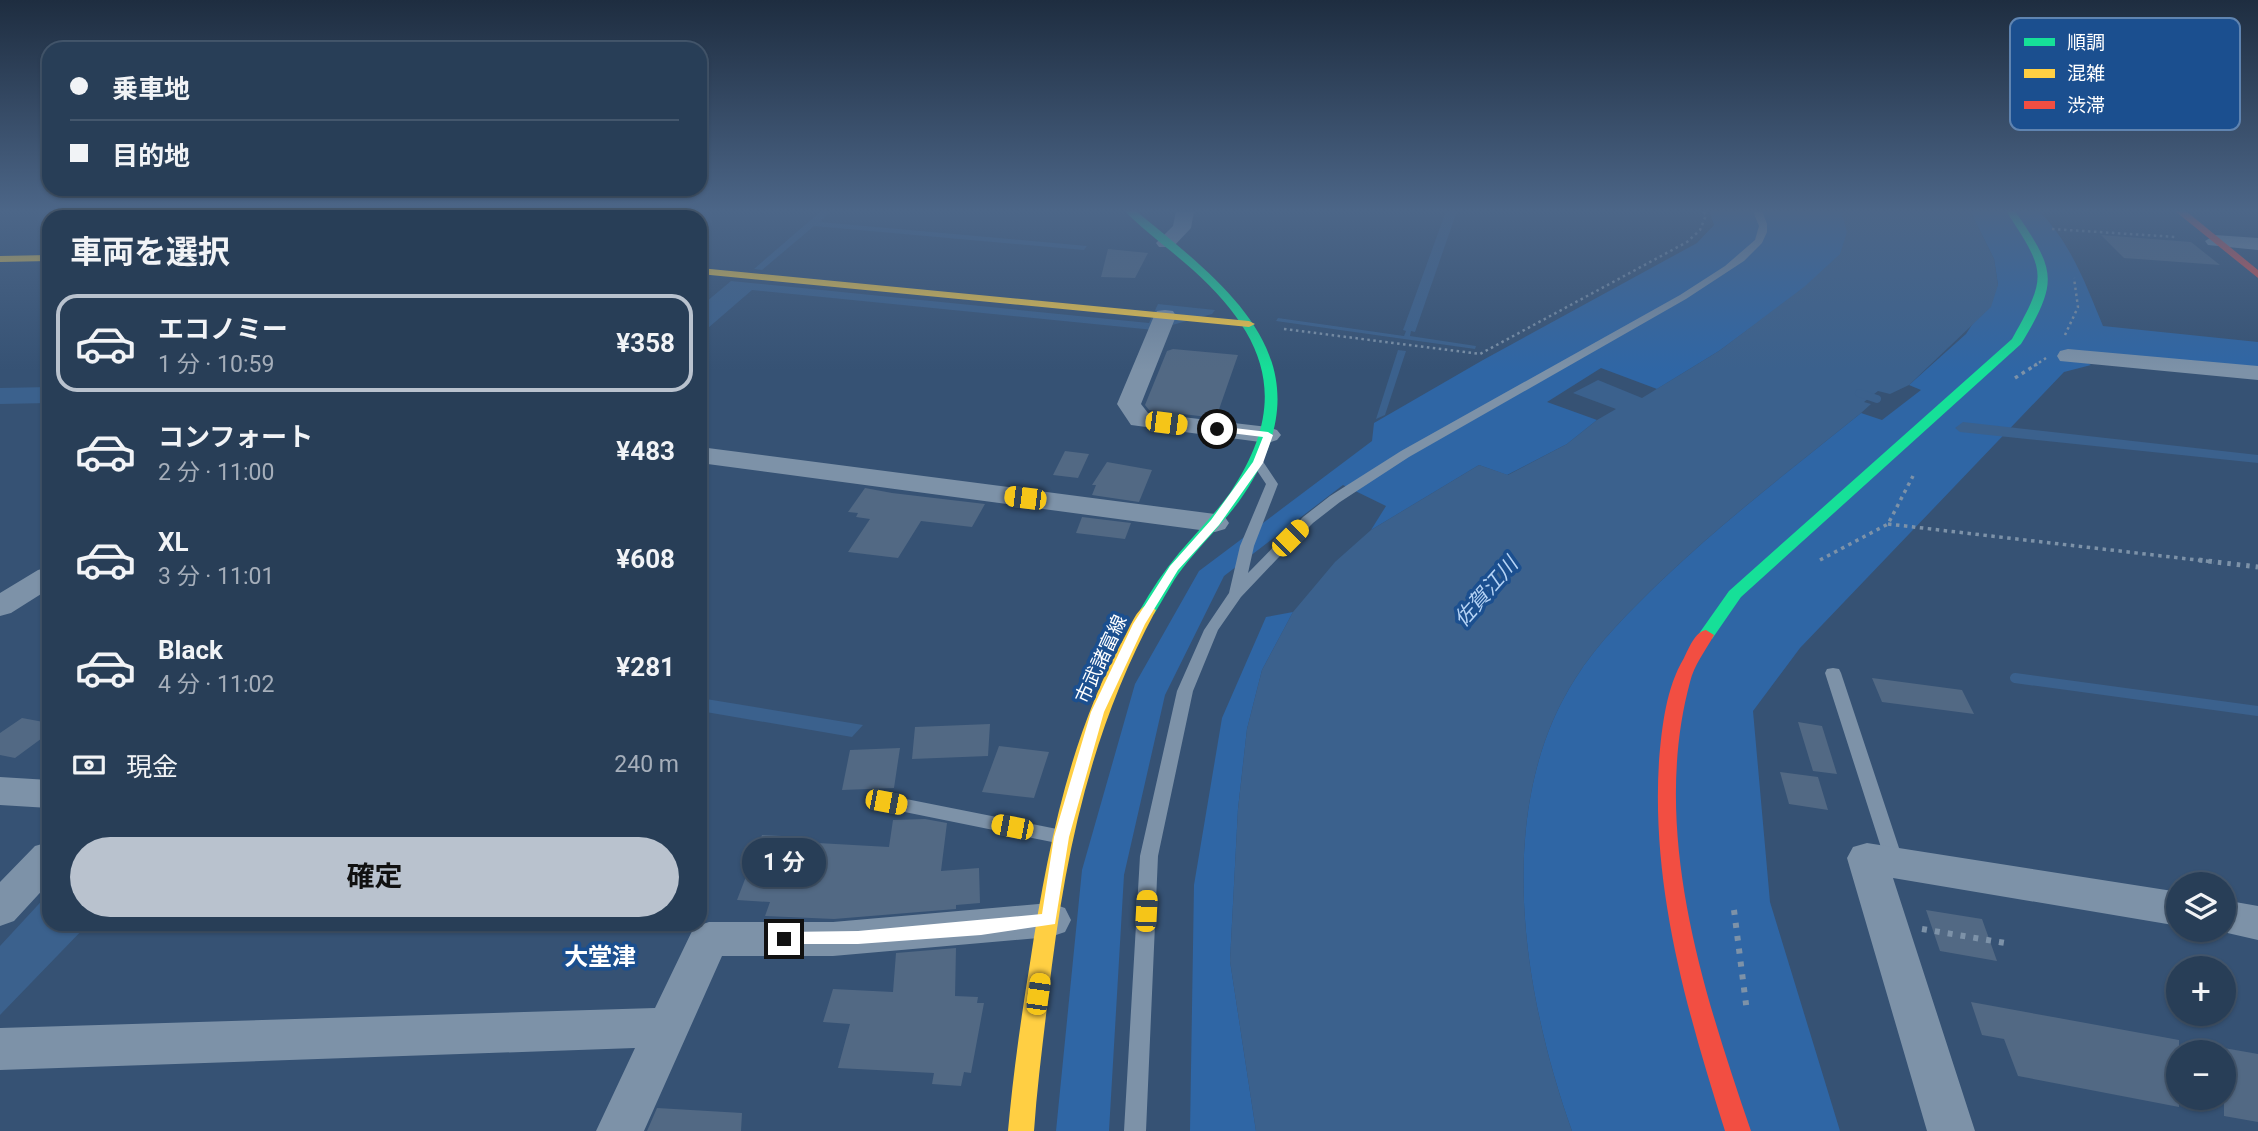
<!DOCTYPE html>
<html lang="ja">
<meta charset="utf-8">
<style>
:root{--surface:#283e57;--page:#30455d;--text:#f1f3f6;--muted:#a5aeba;--line:#44576d;--accent:#b9c2ce}
body{margin:0;font-family:Roboto,"Noto Sans JP",sans-serif;background:var(--page);color:var(--text);height:100vh;display:flex;flex-direction:column;font-size:26px;white-space:nowrap}
*{box-sizing:border-box;margin:0}
p{font-size:23px;color:var(--muted)}
.icon{flex:none;width:38px;height:38px;fill:none;stroke:currentColor;stroke-width:2;stroke-linecap:round;stroke-linejoin:round}
.map{position:relative;flex:1;overflow:hidden}
.details{position:absolute;left:42px;top:210px;width:665px;height:721px;display:flex;flex-direction:column;background:var(--surface);border-radius:21px;box-shadow:0 2px 5px #0004,0 0 0 2px var(--line)}
.details>*{flex:none}
.banner{position:absolute;left:42px;top:42px;width:665px;height:154px;border-radius:21px;box-shadow:0 2px 5px #0004,0 0 0 2px var(--line);display:grid;align-content:center;height:154px;padding:0 28px;background:var(--surface)}
.fabs{position:absolute;left:2166px;top:872px;display:grid;gap:14px}
.fabs a{display:grid;place-items:center;width:70px;height:70px;border-radius:50%;background:var(--surface);box-shadow:0 2px 5px #0004,0 0 0 2px var(--line);font-size:35px}
.end{position:absolute;width:32px;height:32px;margin:-16px;border:9px solid #fff;background:#111;box-shadow:0 0 0 4px #111}
.from{border-radius:50%}
.bubble{position:absolute;height:49px;border-radius:24px;background:var(--surface);box-shadow:0 2px 5px #0004,0 0 0 2px var(--line);font-size:23px;font-weight:700;line-height:49px;text-align:center}
.car{position:absolute;width:21px;height:42px;margin:-21px -10px;border-radius:9px;box-shadow:0 0 5px 2px #0007;background:linear-gradient(#f5c518 24%,#345 0 40%,#f5c518 0 76%,#345 0 86%,#f5c518 0)}
.banner b{display:flex;align-items:center;gap:24px;height:66px;font-size:26px}
.banner b+b{border-top:2px solid var(--line)}
.banner i{width:18px;height:18px;background:var(--text)}
ul{padding:0;list-style:none}
li{display:flex;align-items:center;gap:21px;height:98px;margin:0 14px 10px;padding:0 14px;border:4px solid transparent;border-radius:21px}
li div{flex:1}
li b{display:block;font-size:26px}
li em{font-style:normal;font-weight:700}
li.current{border-color:var(--accent)}
li>.icon{width:63px;height:63px;stroke-width:1.5}
h2{padding:0 28px;font-size:32px;line-height:84px}
.pay{display:flex;align-items:center;gap:18px;height:77px;padding:0 28px;font-size:26px}
.pay p{margin-inline-start:auto}
.button{display:flex;gap:14px;margin-top:auto;padding:14px 28px}
.button a{flex:1;height:80px;border-radius:42px;background:var(--accent);color:#111;font-size:28px;font-weight:700;line-height:80px;text-align:center}
.map>svg:first-child{display:block}
.green{fill:#2f66a5}
.water{fill:#3b618d}
.lines{fill:none;stroke-linecap:round;stroke-linejoin:round}
.stream-far1{stroke:#3b618d;stroke-width:8}
.stream{stroke:#3b618d;stroke-width:10}
.building{fill:#526984}
.path-far3{stroke:#7d92a8;stroke-width:2.5;stroke-dasharray:2.5 3.5;stroke-linecap:butt}
.path-far2{stroke:#7d92a8;stroke-width:3.5;stroke-dasharray:3.5 4.5;stroke-linecap:butt}
.path-far1{stroke:#7d92a8;stroke-width:5;stroke-dasharray:3.5 6;stroke-linecap:butt}
.path{stroke:#7d92a8;stroke-width:6;stroke-dasharray:5 8;stroke-linecap:butt}
.lane{fill:#7d92a8;fill-rule:evenodd}
.street{fill:#7d92a8;fill-rule:evenodd}
.fast{fill:#16e098;fill-rule:evenodd}
.slow{fill:#ffcf43;fill-rule:evenodd}
.jam{fill:#f24e42;fill-rule:evenodd}
.route{fill:#fff}
.labels{text-anchor:middle;dominant-baseline:central;stroke-width:7;stroke-linejoin:round;paint-order:stroke}
.street-label{font-size:19px;fill:#fff;stroke:#1b4f8f}
.water-label{font-size:21px;font-style:italic;fill:#b5d3f5;stroke:#1b4f8f}
.near-neighbourhood-label{font-size:24px;font-weight:bold;fill:#fff;stroke:#1b4f8f}
.key{fill:#1b4f8f;stroke:#5f84b1;stroke-width:2}
.key-label{font-size:19px;fill:#fff}
</style>
<div class="map">
<svg width="2258" height="1131" viewBox="0 0 2258 1131">
<rect width="100%" height="100%" fill="#365274"/>
<!-- green -->
<path class="green" d="M1709 211H1852L1853 214 1838 263 1719 351 1657 389 1601 368 1547 402 1597 420 1567 444 1507 475 1479 465 1371 530 1386 506 1343 485 1224 576 1165 695 1124 875 1109 1131H1056L1082 870 1135 684 1199 571 1372 441 1374 423 1483 360 1697 243 1714 225Z
M1970 211H2039C2071 243 2086 285 2103 326L2258 342V368L2070 353 2091 365 2064 372 1800 648 1753 711 1770 902 1840 1131H1572C1523 994 1492 809 1575 679 1598 642 1631 610 1662 580 1725 520 1794 467 1861 413L1882 420 1921 390 1909 385 1966 334 1998 285 1994 259Z
M1293 612 1262 670 1247 729 1238 809 1230 961 1256 1131H1190L1194 885 1222 718 1266 617Z"/>
<!-- water -->
<path class="water" d="M821 211H830L820 222 1087 246 1084 250 814 226 762 270 754 269Z
M1446 211H1457L1415 332 1411 331 1410 336 1476 346 1475 349 1276 321 1278 318 1404 336 1406 331 1403 330Z
M1841 211H1970L1994 259 1998 285 1991 307 1909 385 1890 394 1878 391 1864 402 1871 404 1861 413C1794 467 1725 520 1662 580 1631 610 1598 642 1575 679 1492 809 1523 994 1572 1131H1256L1230 961 1238 809 1247 729 1262 670 1293 612 1335 562 1371 530 1479 465 1508 475 1567 444 1597 420 1616 409 1573 393 1598 380 1642 398 1719 351 1804 287 1840 254 1847 232Z
M731 281 1149 323 1158 304 1215 310 1212 314 1154 330 752 290 700 335V307Z
M1398 350 1406 351 1385 415 1376 419Z
M49 387V403L0 404V388Z
M1963 422 2258 455V463L1960 432 1955 428Z
M700 698 863 725 852 737 700 711Z
M49 893V924H88L0 1015V946Z"/>
<g class="lines">
<!-- stream-far1 -->
<path class="stream-far1" d="M1859 393 1877 399"/>
<!-- stream -->
<path class="stream" d="M2015 678 2258 711"/>
</g>
<!-- building -->
<path class="building" d="M2101 235 2191 242 2220 265 2124 258Z
M1108 249 1148 253 1135 278 1101 277Z
M1173 349 1238 355 1216 418 1149 410 1145 405 1167 351Z
M1065 451 1089 454 1078 478 1053 475Z
M1107 462 1152 470 1139 502 1092 495 1096 485H1092Z
M865 488 892 493 985 504 972 527 921 521 898 558 848 552 870 519 856 517 858 513 848 512Z
M1082 517 1131 523 1125 539 1076 533Z
M1872 678 1962 690 1974 714 1882 702Z
M22 718 49 723V733L15 758 0 755V733Z
M1798 722 1822 726 1837 774 1813 771Z
M990 724 988 756 912 759 915 727Z
M999 746 1049 752 1034 798 982 792Z
M900 748 894 788 842 790 850 750Z
M1780 772 1818 777 1828 810 1789 804Z
M925 819 947 823 941 871 979 868 980 903 956 905V909L834 919 765 916 770 902 737 900 762 835 802 837 800 842 889 847 893 820Z
M1926 910 1982 919 1997 961 1940 951Z
M956 948 955 996 978 997 977 1003H984L971 1073 964 1072 961 1086 932 1084 934 1073 838 1068 850 1024 823 1022 833 989 893 992 896 953Z
M1971 1002 2179 1040V1107L2018 1076 2004 1039 1982 1035Z
M2224 1048 2258 1054V1122L2224 1116Z
M657 1108 742 1113 741 1131H647Z"/>
<g class="lines">
<!-- path-far3 -->
<path class="path-far3" d="M2052 229 2176 237
M1284 329 1480 354 1687 242 1700 230 1706 215 1703 211
M2065 335 2078 307 2074 278
M2034 366 2046 358"/>
<!-- path-far2 -->
<path class="path-far2" d="M2015 378 2037 364
M1888 524 2214 562
M1820 560 1888 524 1913 476"/>
<!-- path-far1 -->
<path class="path-far1" d="M2199 560 2258 567"/>
<!-- path -->
<path class="path" d="M1734 910 1747 1012
M1922 929 2011 944"/>
<!-- lane -->
<path class="lane" d="M1753 211H1762L1767 224V232L1762 243 1744 261 1686 299 1409 457 1340 502 1313 523 1278 558 1241 597 1218 630 1193 691 1158 856 1146 1131H1124L1140 856 1177 691 1204 630 1229 593 1240 546 1266 484 1252 463 1254 460H1262L1278 484 1254 546 1248 573 1303 517 1330 496 1401 451 1680 295 1725 266 1755 240 1759 226Z
M1833 668 1839 669 1841 673 1904 863 1902 868 1895 870 1888 868 1886 863 1825 673 1827 669Z
M886 795 1057 829 1063 831 1066 836 1063 841 1057 843 880 807 877 802 880 797Z"/>
<!-- street -->
<path class="street" d="M629 211H651L645 217H624Z
M1176 211H1194L1191 228 1173 247H1159L1156 243 1173 226Z
M2215 235 2258 238V250L2208 245 2205 241Z
M1165 310 1173 311 1176 316 1141 404 1148 413 1268 427 1277 430 1281 435 1277 440 1268 443 1131 425 1117 404 1154 316 1157 311Z
M2068 349 2258 366V380L2060 361 2057 356 2060 351Z
M700 447 1215 514 1225 517 1229 523 1225 529 1215 532 700 463Z
M49 567V589L11 613 0 616V593L38 570Z
M0 777 49 780V808L0 805Z
M49 842V883L14 921 0 926V882L35 846Z
M1867 843 2179 892V926L1893 878 1975 1131H1927L1847 858 1853 847Z
M2224 900 2258 906V940L2210 929H2224Z
M1050 903 1065 908 1071 920 1065 932 1050 937 833 956H722L644 1131H596L635 1048 0 1070V1028L655 1008 694 927 709 922H833Z"/>
<!-- fast -->
<path class="fast" d="M1125 211H1136C1232 290 1331 363 1244 494 1226 521 1202 543 1182 569 1171 583 1164 599 1154 614L1148 615 1140 610C1151 590 1164 571 1179 553 1196 533 1215 514 1230 493 1290 403 1269 339 1193 270 1171 250 1146 233 1125 211Z
M2006 211H2015C2055 270 2060 280 2021 344L1741 597 1712 639H1700L1698 635 1729 591 2012 339C2048 275 2046 272 2006 211Z"/>
<!-- slow -->
<path class="slow" d="M49 255V261L0 262V256Z
M700 268 1249 321 1255 324 1249 327 700 274Z
M1148 605 1156 610C1089 734 1064 859 1048 998 1043 1042 1037 1087 1034 1131H1008C1013 1075 1021 1018 1030 963 1047 852 1069 737 1124 638 1130 628 1136 608 1148 605Z"/>
<!-- jam -->
<path class="jam" d="M2175 211H2186L2258 270V278Z
M1706 630 1714 635C1706 650 1694 665 1690 682 1650 831 1703 991 1751 1131H1725C1687 1011 1651 888 1659 761 1662 726 1666 688 1684 658 1689 648 1695 632 1706 630Z"/>
</g>
<!-- sky -->
<linearGradient id="sky" x2="0" y2="1"><stop stop-color="#1e2d40"/><stop offset="0.57" stop-color="#4c6688"/><stop offset="1" stop-color="#4c6688" stop-opacity="0"/></linearGradient>
<rect width="2258" height="370" fill="url(#sky)"/>
<!-- route -->
<path class="route" d="M1217 426 1268 432 1273 435 1263 463 1219 525 1178 570 1145 624 1104 712 1069 837 1055 924 981 935 858 944H778L776 939 778 934 784 932 858 931 1042 914 1054 837 1091 712 1133 624 1170 566 1211 520 1253 462 1263 437 1214 431 1212 429Z"/>
<g class="labels">
<!-- street labels -->
<g class="street-label">
<text transform="translate(1101 659) rotate(-65)">市武諸富線</text>
</g>
<!-- water labels -->
<g class="water-label">
<text transform="translate(1486 592) rotate(-49)">佐賀江川</text>
</g>
<!-- near-neighbourhood labels -->
<g class="near-neighbourhood-label">
<text x="600" y="957">大堂津</text>
</g>
</g>
<!-- legend -->
<rect x="2010" y="18" width="230" height="112" rx="10" class="key"/>
<rect x="2024" y="38" width="31" height="8" fill="#16e098"/>
<rect x="2024" y="69" width="31" height="9" fill="#ffcf43"/>
<rect x="2024" y="101" width="31" height="8" fill="#f24e42"/>
<g class="key-label">
<text x="2067" y="49">順調</text>
<text x="2067" y="80">混雑</text>
<text x="2067" y="112">渋滞</text>
</g>
</svg>
<div class="fabs">
<a><svg class="icon" aria-label="layers" viewBox="0 0 24 24"><path d="M12 4l9 5-9 5-9-5zM3 14l9 5 9-5"/></svg></a>
<a>+</a>
<a>−</a>
</div>
<i class="end from" style="left:1217px;top:429px"></i>
<i class="end" style="left:784px;top:939px"></i>
<div class="bubble" style="left:742px;top:838px;width:84px">1 分</div>
<i class="car" style="left:1166px;top:423px;rotate:97deg"></i>
<i class="car" style="left:1025px;top:498px;rotate:277deg"></i>
<i class="car" style="left:1290px;top:538px;rotate:45deg"></i>
<i class="car" style="left:886px;top:802px;rotate:101deg"></i>
<i class="car" style="left:1012px;top:827px;rotate:281deg"></i>
<i class="car" style="left:1146px;top:911px;rotate:3deg"></i>
<i class="car" style="left:1038px;top:994px;rotate:8deg"></i>
<div class="banner">
<b><i class="from"></i>乗車地</b>
<b><i></i>目的地</b>
</div>
<section class="details">
<h2>車両を選択</h2>
<ul>
<li class="current"><svg class="icon" aria-label="car" viewBox="0 0 24 24"><path d="M5 17H2v-5l4-1 3-4h7l3 4 3 1v5h-3M9 17h6M6 11h13"/><circle cx="7" cy="17" r="2"/><circle cx="17" cy="17" r="2"/></svg><div><b>エコノミー</b><p>1 分 · 10:59</p></div><em>¥358</em></li>
<li><svg class="icon" aria-label="car" viewBox="0 0 24 24"><path d="M5 17H2v-5l4-1 3-4h7l3 4 3 1v5h-3M9 17h6M6 11h13"/><circle cx="7" cy="17" r="2"/><circle cx="17" cy="17" r="2"/></svg><div><b>コンフォート</b><p>2 分 · 11:00</p></div><em>¥483</em></li>
<li><svg class="icon" aria-label="car" viewBox="0 0 24 24"><path d="M5 17H2v-5l4-1 3-4h7l3 4 3 1v5h-3M9 17h6M6 11h13"/><circle cx="7" cy="17" r="2"/><circle cx="17" cy="17" r="2"/></svg><div><b>XL</b><p>3 分 · 11:01</p></div><em>¥608</em></li>
<li><svg class="icon" aria-label="car" viewBox="0 0 24 24"><path d="M5 17H2v-5l4-1 3-4h7l3 4 3 1v5h-3M9 17h6M6 11h13"/><circle cx="7" cy="17" r="2"/><circle cx="17" cy="17" r="2"/></svg><div><b>Black</b><p>4 分 · 11:02</p></div><em>¥281</em></li>
</ul>
<div class="pay"><svg class="icon" aria-label="cash" viewBox="0 0 24 24"><path d="M3 7h18v10H3z"/><circle cx="12" cy="12" r="2"/></svg>現金<p>240 m</p></div>
<div class="button"><a>確定</a></div>
</section>
</div>
